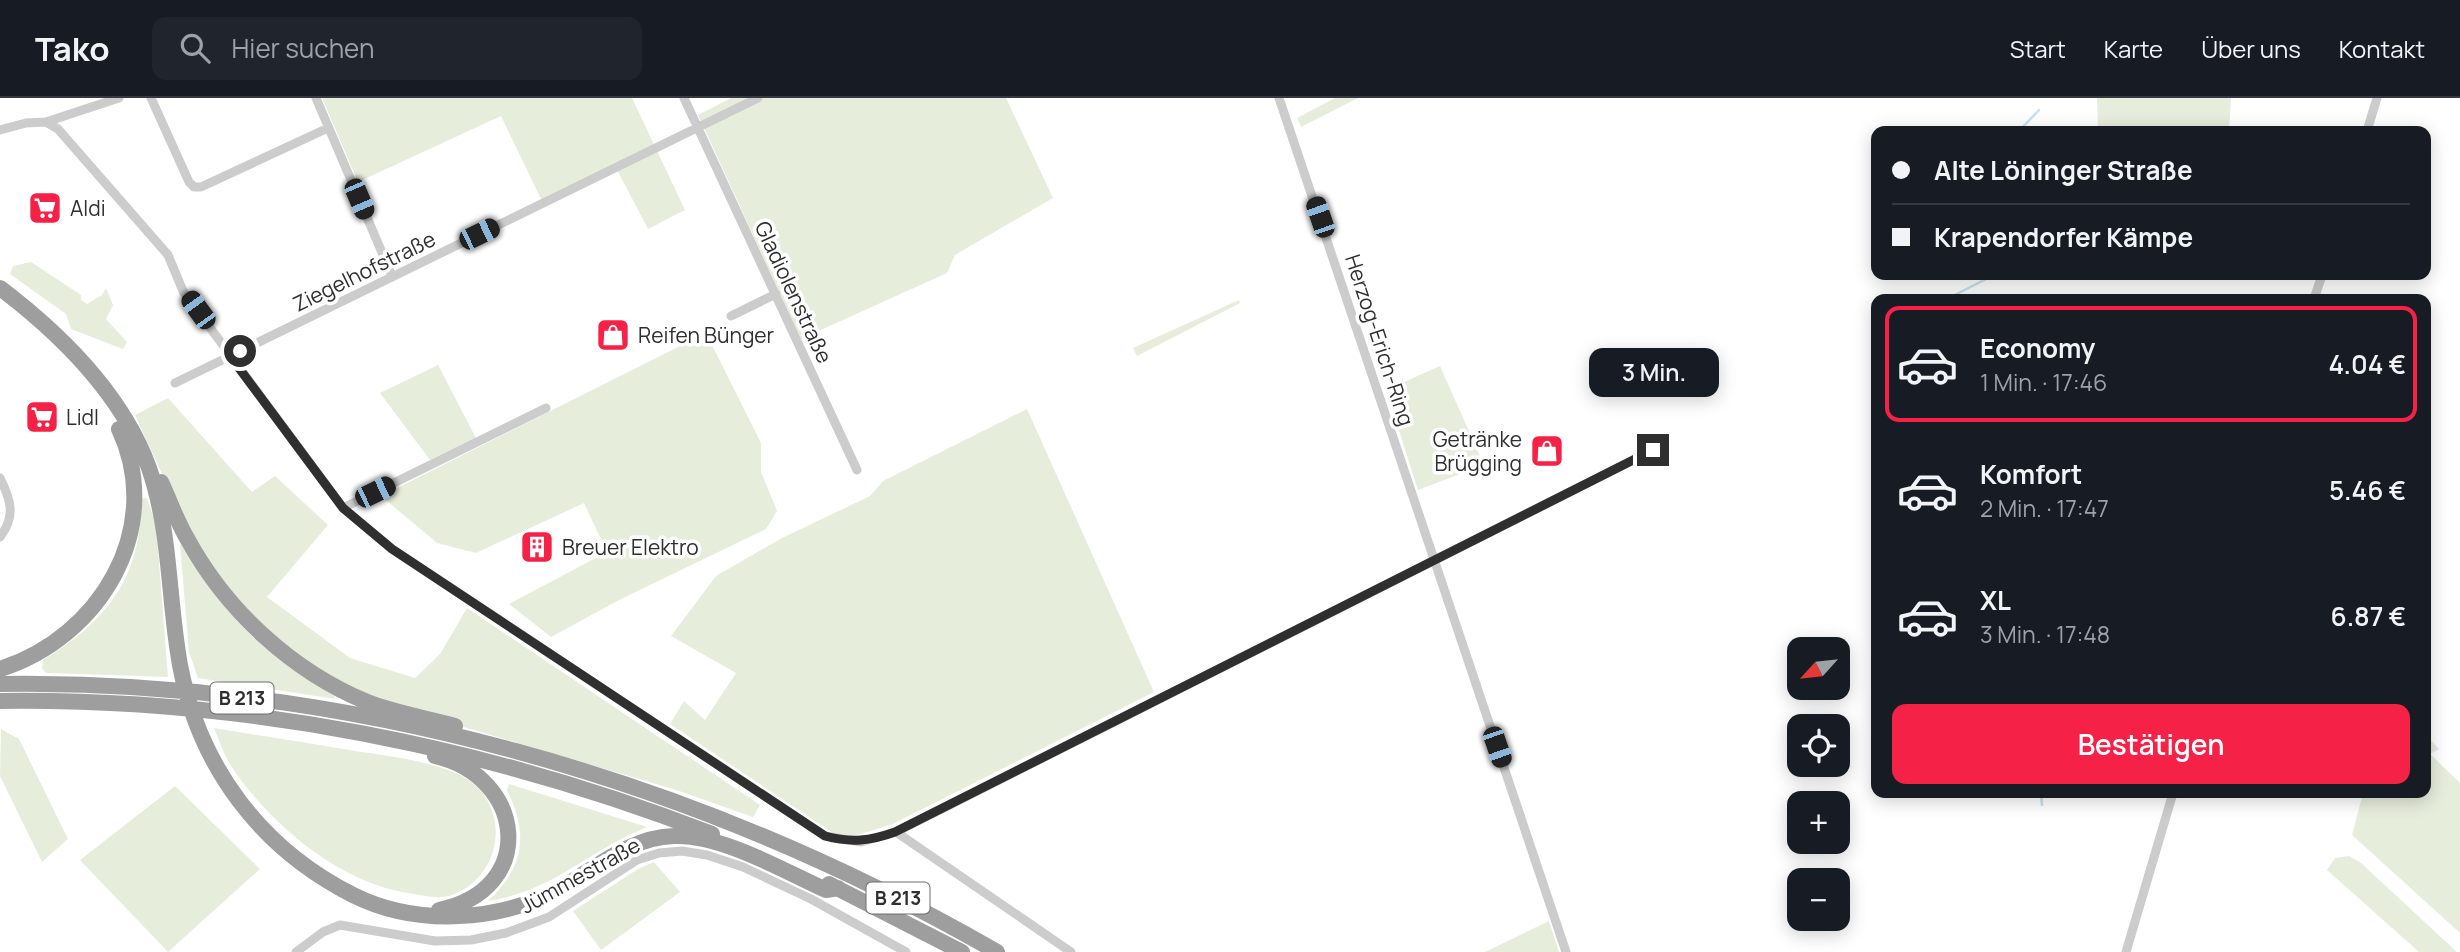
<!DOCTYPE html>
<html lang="de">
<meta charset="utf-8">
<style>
:root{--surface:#171b24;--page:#20242c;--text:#f1f3f6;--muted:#9ea1a6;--line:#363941;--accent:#f62147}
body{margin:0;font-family:Manrope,sans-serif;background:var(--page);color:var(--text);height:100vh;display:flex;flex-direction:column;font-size:26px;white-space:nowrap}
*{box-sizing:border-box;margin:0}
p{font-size:23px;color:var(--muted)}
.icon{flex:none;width:38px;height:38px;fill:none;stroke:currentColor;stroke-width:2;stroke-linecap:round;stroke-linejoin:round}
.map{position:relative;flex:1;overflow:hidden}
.sheet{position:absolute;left:1871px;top:196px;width:560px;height:504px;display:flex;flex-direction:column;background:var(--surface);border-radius:14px;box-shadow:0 4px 18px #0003}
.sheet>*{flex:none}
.top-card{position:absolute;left:1871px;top:28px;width:560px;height:154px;border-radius:14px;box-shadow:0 4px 18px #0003;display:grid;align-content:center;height:154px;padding:0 21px;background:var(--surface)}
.needle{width:46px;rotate:243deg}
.tools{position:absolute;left:1787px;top:539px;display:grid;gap:14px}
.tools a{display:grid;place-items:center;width:63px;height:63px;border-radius:14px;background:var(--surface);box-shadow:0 4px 18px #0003;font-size:35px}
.end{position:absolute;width:32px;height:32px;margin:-16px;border:9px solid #2f2f2f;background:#fff;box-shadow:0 0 0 4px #fff}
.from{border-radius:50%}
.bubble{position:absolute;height:49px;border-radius:14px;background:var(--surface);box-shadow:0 4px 18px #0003;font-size:23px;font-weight:600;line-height:49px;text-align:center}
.car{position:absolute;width:21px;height:42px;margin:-21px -10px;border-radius:9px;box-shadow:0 0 5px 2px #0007;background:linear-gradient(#222 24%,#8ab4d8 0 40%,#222 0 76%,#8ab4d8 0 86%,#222 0)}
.top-card b{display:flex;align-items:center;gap:24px;height:66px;font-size:26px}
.top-card b+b{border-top:2px solid var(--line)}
.top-card i{width:18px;height:18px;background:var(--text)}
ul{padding:12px 0 0;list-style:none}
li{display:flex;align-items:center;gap:21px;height:116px;margin:0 14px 10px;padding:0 7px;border:4px solid transparent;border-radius:14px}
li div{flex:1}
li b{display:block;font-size:26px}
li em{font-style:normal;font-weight:600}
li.current{border-color:var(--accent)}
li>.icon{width:63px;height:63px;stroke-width:1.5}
.action{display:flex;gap:14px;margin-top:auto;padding:14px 21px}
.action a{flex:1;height:80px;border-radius:14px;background:var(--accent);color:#fff;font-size:28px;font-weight:600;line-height:80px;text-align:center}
header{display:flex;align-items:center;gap:42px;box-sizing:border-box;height:98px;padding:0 35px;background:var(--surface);border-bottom:2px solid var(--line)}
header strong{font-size:33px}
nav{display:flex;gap:38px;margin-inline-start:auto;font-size:24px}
.search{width:490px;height:63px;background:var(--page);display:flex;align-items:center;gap:18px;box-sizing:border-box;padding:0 24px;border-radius:14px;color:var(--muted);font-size:26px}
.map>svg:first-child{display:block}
.green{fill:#e7eddb}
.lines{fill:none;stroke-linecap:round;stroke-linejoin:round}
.stream{stroke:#c5e3ef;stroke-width:2.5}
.minor{stroke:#ccc;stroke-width:9}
.trunk{stroke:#9e9e9e;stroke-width:16}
.route{stroke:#2f2f2f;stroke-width:9}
.labels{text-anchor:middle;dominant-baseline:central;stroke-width:7;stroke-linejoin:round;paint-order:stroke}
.shield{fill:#fff;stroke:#6d6d6d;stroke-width:2}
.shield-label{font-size:19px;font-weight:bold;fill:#2f2f2f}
.poi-label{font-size:21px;fill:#2f2f2f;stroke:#fff;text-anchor:start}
.street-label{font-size:21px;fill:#2f2f2f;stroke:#fff}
</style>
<header>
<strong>Tako</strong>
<div class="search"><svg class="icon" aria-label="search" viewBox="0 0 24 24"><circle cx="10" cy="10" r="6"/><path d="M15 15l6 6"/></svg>Hier suchen</div>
<nav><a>Start</a><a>Karte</a><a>Über uns</a><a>Kontakt</a></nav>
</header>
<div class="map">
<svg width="2460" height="854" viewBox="0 0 2460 854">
<rect width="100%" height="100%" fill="#fff"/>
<!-- green -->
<path class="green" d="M322 0H632L685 112 648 131 614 66 541 101 501 18 358 84Z
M731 0H1006L1053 100 955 157 947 175 801 241 698 17Z
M1335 0H1358L1301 29 1297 20Z
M2097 0H2231L2229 33H2098Z
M31 164 81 197V202L87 206 102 197 106 190 113 207 106 221 127 244 123 251 71 231 66 216 10 176 13 168Z
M1239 202 1240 205 1137 258 1133 250Z
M706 235 761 345V374L777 413 766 431 619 502 551 539 509 506 607 454 584 405 476 455 437 445 381 398Z
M438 267 476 340 430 362 380 295Z
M1440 268 1484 367 1418 392 1386 292Z
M168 300 252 394 275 378 328 427 267 499 350 560 415 580 440 556 467 510 760 707 753 719 676 692 373 602 318 571 273 540 228 495 192 441 135 317Z
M1027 311 1154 594 893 726 854 738 833 735 670 626 684 603 705 622 736 575 671 538 716 478 782 440 870 398 883 383Z
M147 400 156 427 168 579 46 575 42 570 43 562C107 523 142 479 141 401Z
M180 446C187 450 209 488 217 499 246 537 289 575 333 595L335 601 198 580 189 554Z
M214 630C261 638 308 645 355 653 389 658 425 662 458 676 513 701 506 780 449 798 438 801 420 797 408 795 338 784 270 726 231 668 224 657 219 642 214 630Z
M1 631 19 641 68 741 42 764 0 678Z
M2426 637 2439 651 2430 656 2460 685V835L2352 737 2363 695H2426Z
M509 686 647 729C587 753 556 792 488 803 524 769 529 737 507 692Z
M175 688 260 771 168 854 80 762Z
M2349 758 2361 765 2457 854H2419L2327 772 2335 760Z
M654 764 680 794 601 852 573 813 638 771Z
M1549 823 1559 854H1485Z"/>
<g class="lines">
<!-- stream -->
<path class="stream" d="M2019 33 2039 12
M1947 201 1994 177
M2041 695 2042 707"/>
<!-- minor -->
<path class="minor" d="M151 0 189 84 194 89H201L328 30
M316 0 392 178
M684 0 857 372
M1279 0 1566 854
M46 24 58 31 168 157 183 193 343 410 392 451 825 738 861 744 896 734 1071 854
M0 32 26 25 46 24 119 0
M2367 33 2377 0
M2314 201 2322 177
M731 218 776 196
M175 285 758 0
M0 380C11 402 16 418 0 439
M343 410 546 310
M896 734 1653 352
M296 854 323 834 340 827 435 843 471 842 506 835 549 819 637 762 659 755 682 753 707 757 743 769 811 801 906 854
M2126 854 2173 695"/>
<!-- trunk -->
<path class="trunk" d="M0 190C62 237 122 296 149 370 171 434 168 501 180 567 199 668 260 750 353 797 417 829 501 824 563 789 598 768 632 739 674 738 721 736 784 773 826 792L838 790
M161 384C170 403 177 424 188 442 227 513 292 573 367 604 395 615 426 620 455 628
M0 571C99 540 166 431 119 331
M0 586C349 581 696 681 997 854
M0 603C244 600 485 648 712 736
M435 658C526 679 538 792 439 812
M829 786 962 854"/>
</g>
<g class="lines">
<!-- route -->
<path class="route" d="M240 253 230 258 343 410 392 451 825 738C851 745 870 743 895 734L1653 352"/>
</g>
<!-- icons -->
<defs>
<symbol id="supermarket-square" viewBox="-11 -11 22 22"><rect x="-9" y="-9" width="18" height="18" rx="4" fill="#f62147" stroke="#fff"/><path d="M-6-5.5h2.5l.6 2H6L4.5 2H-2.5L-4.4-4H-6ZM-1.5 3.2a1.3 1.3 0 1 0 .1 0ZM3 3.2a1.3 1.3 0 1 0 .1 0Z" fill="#fff"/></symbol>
<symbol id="shop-square" viewBox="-11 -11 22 22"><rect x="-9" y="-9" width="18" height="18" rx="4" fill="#f62147" stroke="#fff"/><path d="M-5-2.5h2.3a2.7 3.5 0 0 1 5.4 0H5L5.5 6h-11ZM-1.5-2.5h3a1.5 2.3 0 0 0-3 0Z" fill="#fff"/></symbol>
<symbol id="building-square" viewBox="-11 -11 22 22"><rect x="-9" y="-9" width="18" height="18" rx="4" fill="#f62147" stroke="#fff"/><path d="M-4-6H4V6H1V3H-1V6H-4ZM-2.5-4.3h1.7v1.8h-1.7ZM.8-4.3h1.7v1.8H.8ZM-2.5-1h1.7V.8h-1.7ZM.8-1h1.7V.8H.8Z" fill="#fff"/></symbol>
</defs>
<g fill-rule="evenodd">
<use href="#supermarket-square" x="26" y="91" width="38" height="38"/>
<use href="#shop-square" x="594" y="218" width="38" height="38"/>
<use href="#supermarket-square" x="23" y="300" width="38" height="38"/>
<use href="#shop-square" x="1528" y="334" width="38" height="38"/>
<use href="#building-square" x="518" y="430" width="38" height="38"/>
</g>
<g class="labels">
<!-- shield labels -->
<g class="shield">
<rect x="210.5" y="584.5" width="63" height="31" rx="5"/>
<rect x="866.5" y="784.5" width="63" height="31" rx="5"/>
</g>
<g class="shield-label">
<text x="242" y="600">B 213</text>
<text x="898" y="800">B 213</text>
</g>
<!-- poi labels -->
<g class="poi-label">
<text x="70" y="110">Aldi</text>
<text x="638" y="237">Reifen Bünger</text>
<text x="66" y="319">Lidl</text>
<text x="1522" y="341" text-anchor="end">Getränke<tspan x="1522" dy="24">Brügging</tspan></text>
<text x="562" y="449">Breuer Elektro</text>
</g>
<!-- street labels -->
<g class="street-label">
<text transform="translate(364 173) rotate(-26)">Ziegelhofstraße</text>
<text transform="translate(794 194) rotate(65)">Gladiolenstraße</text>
<text transform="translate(1380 242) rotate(72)">Herzog-Erich-Ring</text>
<text transform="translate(580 777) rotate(-29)">Jümmestraße</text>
</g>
</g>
</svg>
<div class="tools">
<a><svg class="needle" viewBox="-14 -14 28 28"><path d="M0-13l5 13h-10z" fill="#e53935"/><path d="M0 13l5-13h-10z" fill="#9ea1a6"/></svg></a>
<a><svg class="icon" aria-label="locate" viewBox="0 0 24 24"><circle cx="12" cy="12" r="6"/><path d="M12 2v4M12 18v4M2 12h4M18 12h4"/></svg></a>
<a>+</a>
<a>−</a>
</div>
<i class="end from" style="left:240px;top:253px"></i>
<i class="end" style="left:1653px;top:352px"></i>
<div class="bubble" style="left:1589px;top:250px;width:130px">3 Min.</div>
<i class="car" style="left:359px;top:101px;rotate:157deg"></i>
<i class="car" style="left:1320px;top:119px;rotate:341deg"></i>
<i class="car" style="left:479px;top:136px;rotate:64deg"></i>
<i class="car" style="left:198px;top:212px;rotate:324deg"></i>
<i class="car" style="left:375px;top:394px;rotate:64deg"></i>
<i class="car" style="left:1497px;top:649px;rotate:161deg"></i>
<div class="top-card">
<b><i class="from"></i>Alte Löninger Straße</b>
<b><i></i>Krapendorfer Kämpe</b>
</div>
<section class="sheet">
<ul>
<li class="current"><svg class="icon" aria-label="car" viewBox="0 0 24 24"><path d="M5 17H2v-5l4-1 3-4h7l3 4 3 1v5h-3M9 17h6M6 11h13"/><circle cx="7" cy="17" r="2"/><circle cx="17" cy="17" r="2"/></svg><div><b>Economy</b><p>1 Min. · 17:46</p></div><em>4.04 €</em></li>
<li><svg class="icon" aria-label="car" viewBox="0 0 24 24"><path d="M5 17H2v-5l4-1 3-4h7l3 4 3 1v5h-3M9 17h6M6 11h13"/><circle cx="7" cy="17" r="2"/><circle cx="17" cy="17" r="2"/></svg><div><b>Komfort</b><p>2 Min. · 17:47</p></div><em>5.46 €</em></li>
<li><svg class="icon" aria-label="car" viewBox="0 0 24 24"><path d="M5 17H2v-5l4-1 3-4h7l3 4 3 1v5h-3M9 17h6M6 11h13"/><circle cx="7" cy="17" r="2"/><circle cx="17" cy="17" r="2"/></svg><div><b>XL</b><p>3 Min. · 17:48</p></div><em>6.87 €</em></li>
</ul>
<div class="action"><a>Bestätigen</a></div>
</section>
</div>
